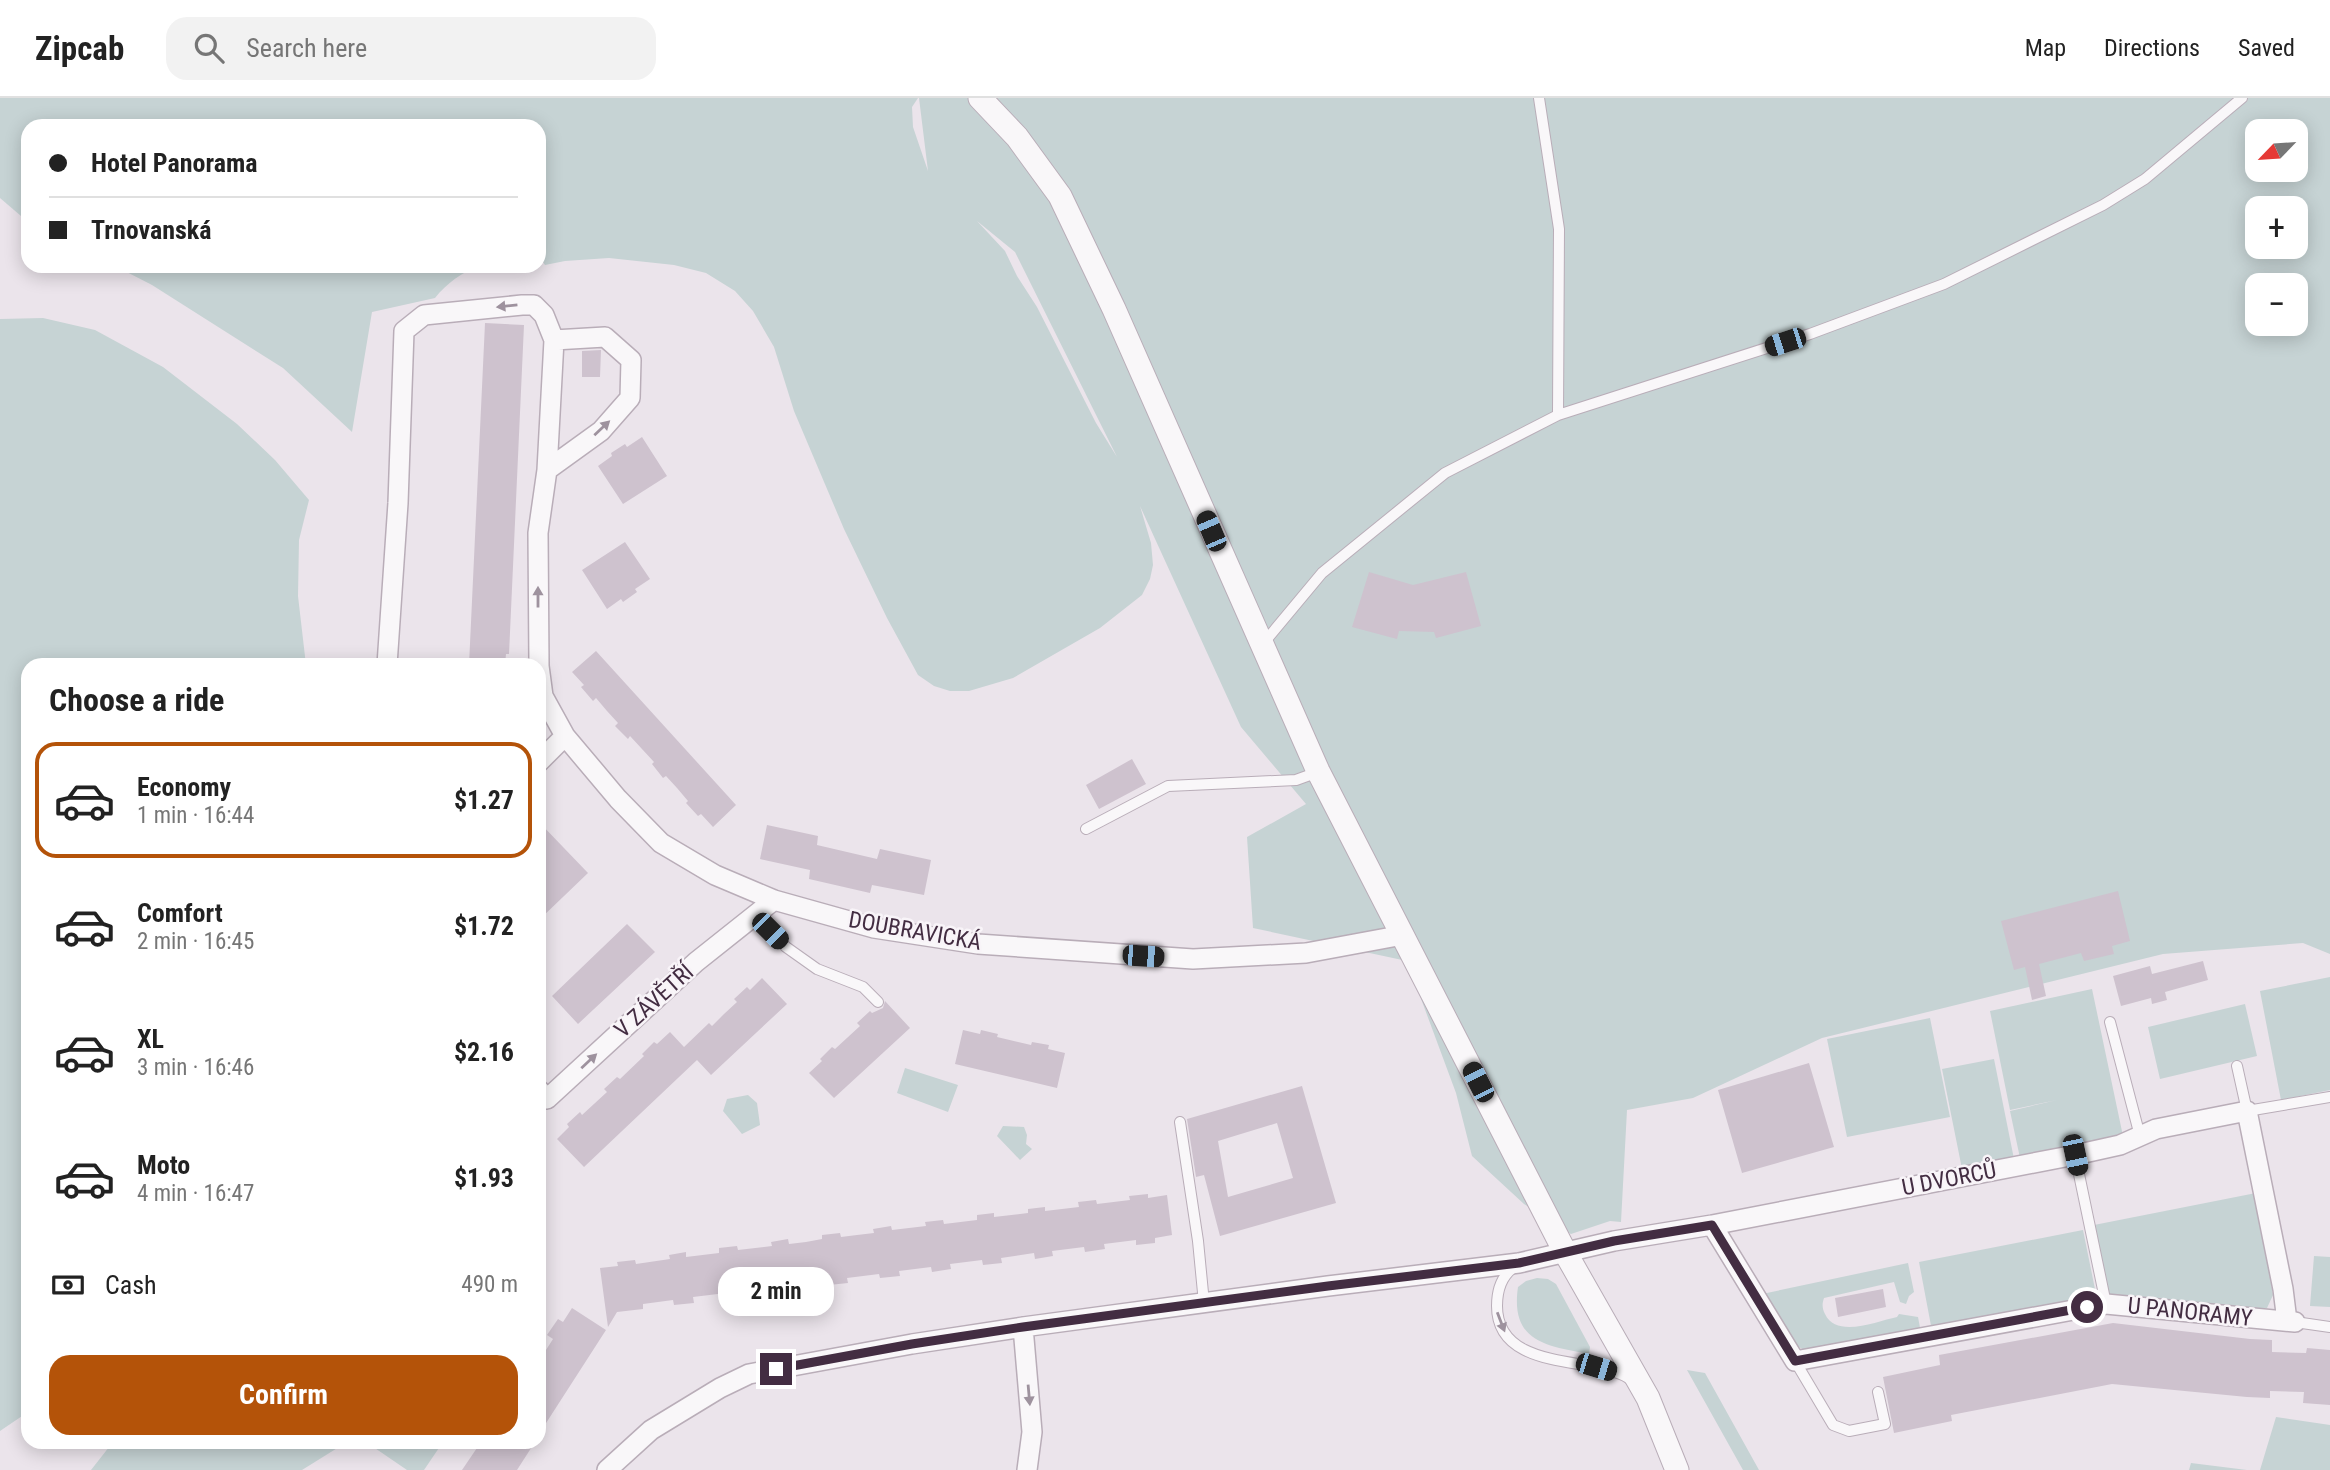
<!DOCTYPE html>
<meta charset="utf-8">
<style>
:root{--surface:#fff;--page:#f2f2f2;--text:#222;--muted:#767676;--line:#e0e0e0;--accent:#b45309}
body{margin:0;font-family:"Roboto Condensed",sans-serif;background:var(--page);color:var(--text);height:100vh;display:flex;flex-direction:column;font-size:26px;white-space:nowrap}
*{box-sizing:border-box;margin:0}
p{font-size:23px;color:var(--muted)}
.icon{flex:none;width:38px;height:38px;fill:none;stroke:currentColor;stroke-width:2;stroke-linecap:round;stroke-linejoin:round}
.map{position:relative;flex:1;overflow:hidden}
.side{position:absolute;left:21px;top:560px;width:525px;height:791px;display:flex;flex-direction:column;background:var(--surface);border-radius:21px;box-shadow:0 4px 18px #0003}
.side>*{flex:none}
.top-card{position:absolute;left:21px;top:21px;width:525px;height:154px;border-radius:21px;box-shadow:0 4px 18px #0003;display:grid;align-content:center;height:154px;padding:0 28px;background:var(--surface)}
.needle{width:46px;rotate:245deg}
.buttons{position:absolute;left:2245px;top:21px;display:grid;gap:14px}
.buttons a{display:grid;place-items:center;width:63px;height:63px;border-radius:14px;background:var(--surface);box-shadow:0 4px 18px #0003;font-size:35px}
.end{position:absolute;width:32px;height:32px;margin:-16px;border:9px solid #432d42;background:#fff;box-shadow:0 0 0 4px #fff}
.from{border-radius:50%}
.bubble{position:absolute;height:49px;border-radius:21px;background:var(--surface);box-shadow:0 4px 18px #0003;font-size:23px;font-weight:700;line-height:49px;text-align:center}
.car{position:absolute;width:21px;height:42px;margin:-21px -10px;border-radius:9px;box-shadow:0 0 5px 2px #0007;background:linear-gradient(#222 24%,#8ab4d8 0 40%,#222 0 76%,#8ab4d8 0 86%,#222 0)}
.top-card b{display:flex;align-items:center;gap:24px;height:66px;font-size:26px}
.top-card b+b{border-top:2px solid var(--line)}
.top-card i{width:18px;height:18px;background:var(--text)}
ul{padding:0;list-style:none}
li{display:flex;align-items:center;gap:21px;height:116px;margin:0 14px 10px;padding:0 14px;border:4px solid transparent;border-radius:21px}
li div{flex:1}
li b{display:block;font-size:26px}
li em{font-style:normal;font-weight:700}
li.on{border-color:var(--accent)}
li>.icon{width:63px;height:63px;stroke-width:1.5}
h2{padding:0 28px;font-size:32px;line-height:84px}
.pay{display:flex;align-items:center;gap:18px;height:77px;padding:0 28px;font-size:26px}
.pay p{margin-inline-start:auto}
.button{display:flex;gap:14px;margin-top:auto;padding:14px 28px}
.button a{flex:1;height:80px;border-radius:21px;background:var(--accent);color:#fff;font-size:28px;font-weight:700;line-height:80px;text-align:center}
header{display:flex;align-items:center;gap:42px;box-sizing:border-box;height:98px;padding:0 35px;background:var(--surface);border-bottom:2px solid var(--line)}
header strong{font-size:33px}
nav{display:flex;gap:38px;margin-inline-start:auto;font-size:24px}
.search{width:490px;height:63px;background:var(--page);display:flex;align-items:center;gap:18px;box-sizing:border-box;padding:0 24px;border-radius:21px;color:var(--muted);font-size:26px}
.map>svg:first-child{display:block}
.green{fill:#c6d3d4;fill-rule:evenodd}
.building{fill:#cec2ce;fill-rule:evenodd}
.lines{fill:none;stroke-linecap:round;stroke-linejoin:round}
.service-casing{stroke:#b9adb8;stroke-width:12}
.minor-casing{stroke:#b9adb8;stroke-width:22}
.tertiary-casing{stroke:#b9adb8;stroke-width:25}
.service{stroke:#f9f7f9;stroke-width:10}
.minor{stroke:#f9f7f9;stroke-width:19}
.tertiary{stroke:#f9f7f9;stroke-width:23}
.oneway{fill:#9e929e}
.route{stroke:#432d42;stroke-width:9}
.labels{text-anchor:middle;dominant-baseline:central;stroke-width:5;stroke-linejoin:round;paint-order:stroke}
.street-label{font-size:23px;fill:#432d42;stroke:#f8f4f8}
</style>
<header>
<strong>Zipcab</strong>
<div class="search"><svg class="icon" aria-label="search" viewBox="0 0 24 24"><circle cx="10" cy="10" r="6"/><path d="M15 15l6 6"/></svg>Search here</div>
<nav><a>Map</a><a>Directions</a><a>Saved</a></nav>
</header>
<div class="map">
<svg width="2330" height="1372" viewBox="0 0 2330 1372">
<rect width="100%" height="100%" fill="#ebe4eb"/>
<!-- green -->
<path class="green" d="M0 0H918L912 9 913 29 928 73 919 0H2330V856L2303 845 2163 856 1822 940 1693 1000 1627 1012 1621 1124 1610 1123 1571 1136 1524 1106 1472 1058 1456 995 1407 863 1253 830 1247 739 1306 706 1241 629 1140 408 1151 445 1153 467 1150 481 1142 497 1100 530 1013 580 969 593H950L934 588 918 577 887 520 844 431 794 313 774 249 753 213 735 193 706 175 674 167 609 160 565 163 545 167 543 164H539V28H28V124L0 100ZM2258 33H2296V72H2258ZM2258 110H2296V149H2258ZM977 123 1015 154 1117 359 1096 325 1037 209 1017 178 1005 153ZM2258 187H2296V226H2258Z
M115 168H479C461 175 447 185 435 200L372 214 352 334 283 270 152 187Z
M43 220 95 232 163 269 237 326 275 362 309 402 299 442 298 498 306 567H28V1314L0 1333V221Z
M2330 879V992L2281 1002 2260 893Z
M2092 891 2123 1038 2020 1060 2010 1013 2057 1002 2010 1012 1990 913Z
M2245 906 2257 958 2160 981 2148 929Z
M1930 920 1950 1019 1847 1039 1827 941Z
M1994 961 2014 1061 1962 1071 1942 971Z
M905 970 958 987 948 1014 897 995Z
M748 997 757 1005 760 1027 742 1036 723 1013 727 1001Z
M1003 1028 1024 1029 1027 1037 1026 1046 1032 1051 1020 1062 997 1038Z
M2256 1095 2273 1197 2267 1210 2253 1214 2110 1199 2094 1127Z
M2083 1132 2097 1201 1932 1233 1919 1164Z
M2314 1158 2330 1159V1209L2310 1208Z
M1908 1165 1914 1194 1909 1198 1906 1206 1900 1204 1894 1184 1824 1200C1822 1206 1822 1210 1825 1216 1837 1241 1877 1223 1897 1219L1899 1216 1918 1219 1921 1235 1807 1254 1796 1247 1762 1196Z
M1537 1180 1548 1181 1556 1186 1590 1249 1589 1256C1546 1248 1510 1244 1518 1189L1526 1183Z
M1687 1272 1705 1275 1759 1372H1743Z
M2276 1319 2330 1327V1372H2260Z
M113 1344H347L302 1372H91Z
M366 1344H443L424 1372H407Z
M2191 1365 2247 1372H2189Z"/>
<!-- building -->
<path class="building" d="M485 225 524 227 509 556H506L505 567H469Z
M601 252 600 279H582V253Z
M642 339 667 378 623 406 598 368 612 358 611 355 625 346 627 349Z
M625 444 650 481 635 491 637 494 623 504 621 501 607 511 582 472Z
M1369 474 1413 487 1466 474 1481 528 1436 540 1434 534 1399 533 1397 541 1352 529Z
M596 553 736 707 713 729 701 716 698 718 686 705 688 703 677 690 666 678 663 680 652 666 654 664 630 638 628 641 615 628 618 625 607 613 596 600 593 603 581 589 584 587 572 574Z
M1132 661 1146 686 1099 711 1086 687Z
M539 724 588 775 539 822Z
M767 727 818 738 817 747 877 761 880 751 931 762 924 797 872 787 870 795 809 781 810 772 760 761Z
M2118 793 2130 843 2112 848 2114 856 2084 863 2081 855 2039 866 2046 898 2032 902 2025 869 2014 872 2001 823Z
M627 826 655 854 578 926 552 898Z
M2203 863 2208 882 2165 894 2167 902 2152 906 2151 900 2121 908 2113 878 2150 868 2152 876Z
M762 880 787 906 711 977 697 962 584 1069 557 1041 569 1029 567 1026 580 1014 582 1017 607 994 604 991 617 979 620 981 644 958 642 956 654 944 657 946 670 934 684 949 709 925 712 928 724 916 737 904 734 901 747 889 750 892Z
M885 903 910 930 834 1000 809 975 822 963 820 961 832 949 835 951 860 928 857 925 870 913 872 915 883 910Z
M963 932 980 936 981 932 998 936 997 939 1031 947 1032 944 1049 947 1048 951 1065 955 1057 990 955 966Z
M1809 965 1834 1049 1742 1075 1718 992Z
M1302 988 1336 1105 1220 1138 1204 1077 1196 1079 1187 1021ZM1277 1025 1293 1080 1228 1099 1218 1043Z
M1148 1096V1100L1167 1097 1172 1137 1155 1140V1145L1136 1147V1142L1104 1146 1105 1151 1085 1154 1084 1149 1052 1153 1053 1158 1035 1161 1034 1155 1001 1160 1002 1165 983 1167 982 1162 950 1166 951 1171 932 1174 931 1169 899 1173 900 1178 880 1180 879 1176 847 1180 848 1185 829 1187 828 1182 796 1186 797 1192 778 1194 777 1189 745 1193 746 1198 726 1200V1195L693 1199 694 1205 674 1207 673 1202 643 1206V1211L617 1214 608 1229 600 1170 618 1168 617 1164 635 1162 636 1166 670 1161 669 1157 686 1154V1159L719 1155V1150L737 1148 738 1152 772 1148 771 1144 788 1141 789 1146 806 1144 822 1141V1137L840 1135 841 1139 857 1137 874 1135 873 1131 891 1128 892 1132 926 1128 925 1124 943 1122 944 1126 977 1122V1117L994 1115V1119L1028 1115V1111L1045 1109V1113L1079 1109 1078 1104 1096 1102 1097 1106 1130 1102 1129 1098Z
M1883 1191 1886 1209 1838 1219 1835 1200Z
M572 1210 606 1232 539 1336V1263L553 1241 547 1237 558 1221 563 1224Z
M2113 1225 2250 1241 2272 1242V1254L2306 1255 2307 1250 2330 1252V1307L2303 1305 2304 1294 2270 1293V1300L2247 1299 2112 1286 1951 1317 1952 1323 1894 1335 1883 1279 1940 1267 1939 1257Z
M481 1344H535L517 1372H462Z"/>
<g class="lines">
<defs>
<path id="service" d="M1539 0 1559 131 1558 317
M1262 547 1322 475 1445 375 1558 317 1810 236 1944 186 2103 107 2145 81 2242 0
M1086 731 1168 688 1296 682 1318 674
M755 817 786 849 817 871 863 889 878 904
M2110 924 2140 1038
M2237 968 2247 1013 2330 999
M1180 1024 1198 1143 1204 1205
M2075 1057 2106 1206
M1513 1170C1501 1179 1497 1192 1497 1208 1497 1265 1569 1261 1608 1272 1617 1275 1625 1276 1632 1283
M2295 1224 2330 1229
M1795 1263 1833 1327 1849 1333 1885 1326 1878 1294"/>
<path id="minor" d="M547 372 601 333 630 300 631 262 605 239 554 242
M387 567 398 405 404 233 424 217 522 207H534L544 217 554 242 547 372 538 435 539 567
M539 568 543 598 565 638 618 701 661 745 715 777 774 802 874 830 978 846 1193 861 1306 855 1403 837
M539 664 565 638
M539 992 547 1001 696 864 774 802
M1712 1127 1795 1263 2106 1206 2295 1224
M1023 1229 1032 1334 1027 1372
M607 1372 651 1332 720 1290 749 1276 912 1246 1023 1229 1328 1188 1519 1165 1614 1143 1712 1127 2075 1057 2120 1047 2156 1031 2247 1013 2283 1191 2287 1223"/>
<path id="tertiary" d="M980 0 1017 39 1060 98 1114 211 1318 673 1565 1154 1648 1300 1677 1372"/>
</defs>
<!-- service casing -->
<use href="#service" class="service-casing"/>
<!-- minor casing -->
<use href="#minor" class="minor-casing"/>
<!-- tertiary casing -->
<use href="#tertiary" class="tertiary-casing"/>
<!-- service -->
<use href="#service" class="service"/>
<!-- minor -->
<use href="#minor" class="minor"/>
<!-- tertiary -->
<use href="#tertiary" class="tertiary"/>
</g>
<!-- one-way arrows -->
<defs><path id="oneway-solid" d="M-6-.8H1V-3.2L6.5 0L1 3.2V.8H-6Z" transform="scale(1.75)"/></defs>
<g class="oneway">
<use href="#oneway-solid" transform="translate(507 208) rotate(174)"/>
<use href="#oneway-solid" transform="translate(602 330) rotate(-43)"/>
<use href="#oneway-solid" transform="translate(538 499) rotate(-90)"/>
<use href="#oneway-solid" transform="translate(589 963) rotate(-43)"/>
<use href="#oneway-solid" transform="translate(1501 1224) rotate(69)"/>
<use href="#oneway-solid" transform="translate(1029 1297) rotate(85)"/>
</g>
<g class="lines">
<!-- route -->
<path class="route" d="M776 1271 912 1246 1023 1229 1328 1188 1519 1165 1614 1143 1712 1127 1795 1263 2087 1209"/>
</g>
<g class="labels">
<!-- street labels -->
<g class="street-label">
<text transform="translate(915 833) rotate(10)">DOUBRAVICKÁ</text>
<text transform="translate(654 903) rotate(-42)">V ZÁVĚTŘÍ</text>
<text transform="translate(1949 1081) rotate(-11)">U DVORCŮ</text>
<text transform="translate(2190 1214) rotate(6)">U PANORAMY</text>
</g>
</g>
</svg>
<div class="buttons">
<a><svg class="needle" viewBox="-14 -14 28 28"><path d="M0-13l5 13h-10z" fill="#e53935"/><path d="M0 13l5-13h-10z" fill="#767676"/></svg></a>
<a>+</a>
<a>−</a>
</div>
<i class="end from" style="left:2087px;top:1209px"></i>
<i class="end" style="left:776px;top:1271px"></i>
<div class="bubble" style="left:718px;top:1169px;width:116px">2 min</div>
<i class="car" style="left:1785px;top:244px;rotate:252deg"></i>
<i class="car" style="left:1211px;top:433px;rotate:337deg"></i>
<i class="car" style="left:770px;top:833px;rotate:135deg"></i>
<i class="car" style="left:1143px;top:858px;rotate:94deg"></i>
<i class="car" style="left:1478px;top:984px;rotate:333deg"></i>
<i class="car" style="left:2075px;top:1057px;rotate:168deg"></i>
<i class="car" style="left:1596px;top:1269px;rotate:107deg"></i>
<div class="top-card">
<b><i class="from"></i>Hotel Panorama</b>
<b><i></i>Trnovanská</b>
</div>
<section class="side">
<h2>Choose a ride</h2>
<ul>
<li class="on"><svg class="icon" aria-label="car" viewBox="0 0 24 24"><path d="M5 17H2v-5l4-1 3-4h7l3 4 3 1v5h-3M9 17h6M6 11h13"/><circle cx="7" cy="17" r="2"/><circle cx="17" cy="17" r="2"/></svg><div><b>Economy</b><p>1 min · 16:44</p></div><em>$1.27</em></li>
<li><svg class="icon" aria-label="car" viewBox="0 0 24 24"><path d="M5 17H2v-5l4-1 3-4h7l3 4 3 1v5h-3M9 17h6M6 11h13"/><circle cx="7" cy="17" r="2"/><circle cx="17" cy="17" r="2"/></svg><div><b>Comfort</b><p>2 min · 16:45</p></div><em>$1.72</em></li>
<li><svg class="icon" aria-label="car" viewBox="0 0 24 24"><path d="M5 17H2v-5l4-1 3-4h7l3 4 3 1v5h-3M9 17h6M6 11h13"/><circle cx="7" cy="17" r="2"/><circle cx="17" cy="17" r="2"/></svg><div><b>XL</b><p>3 min · 16:46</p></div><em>$2.16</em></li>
<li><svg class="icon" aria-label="car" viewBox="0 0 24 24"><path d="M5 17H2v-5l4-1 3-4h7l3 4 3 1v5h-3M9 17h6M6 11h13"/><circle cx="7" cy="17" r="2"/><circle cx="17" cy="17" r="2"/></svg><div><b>Moto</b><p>4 min · 16:47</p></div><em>$1.93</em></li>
</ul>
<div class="pay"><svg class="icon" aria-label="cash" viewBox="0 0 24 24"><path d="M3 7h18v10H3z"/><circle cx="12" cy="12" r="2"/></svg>Cash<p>490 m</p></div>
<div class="button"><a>Confirm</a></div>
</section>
</div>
